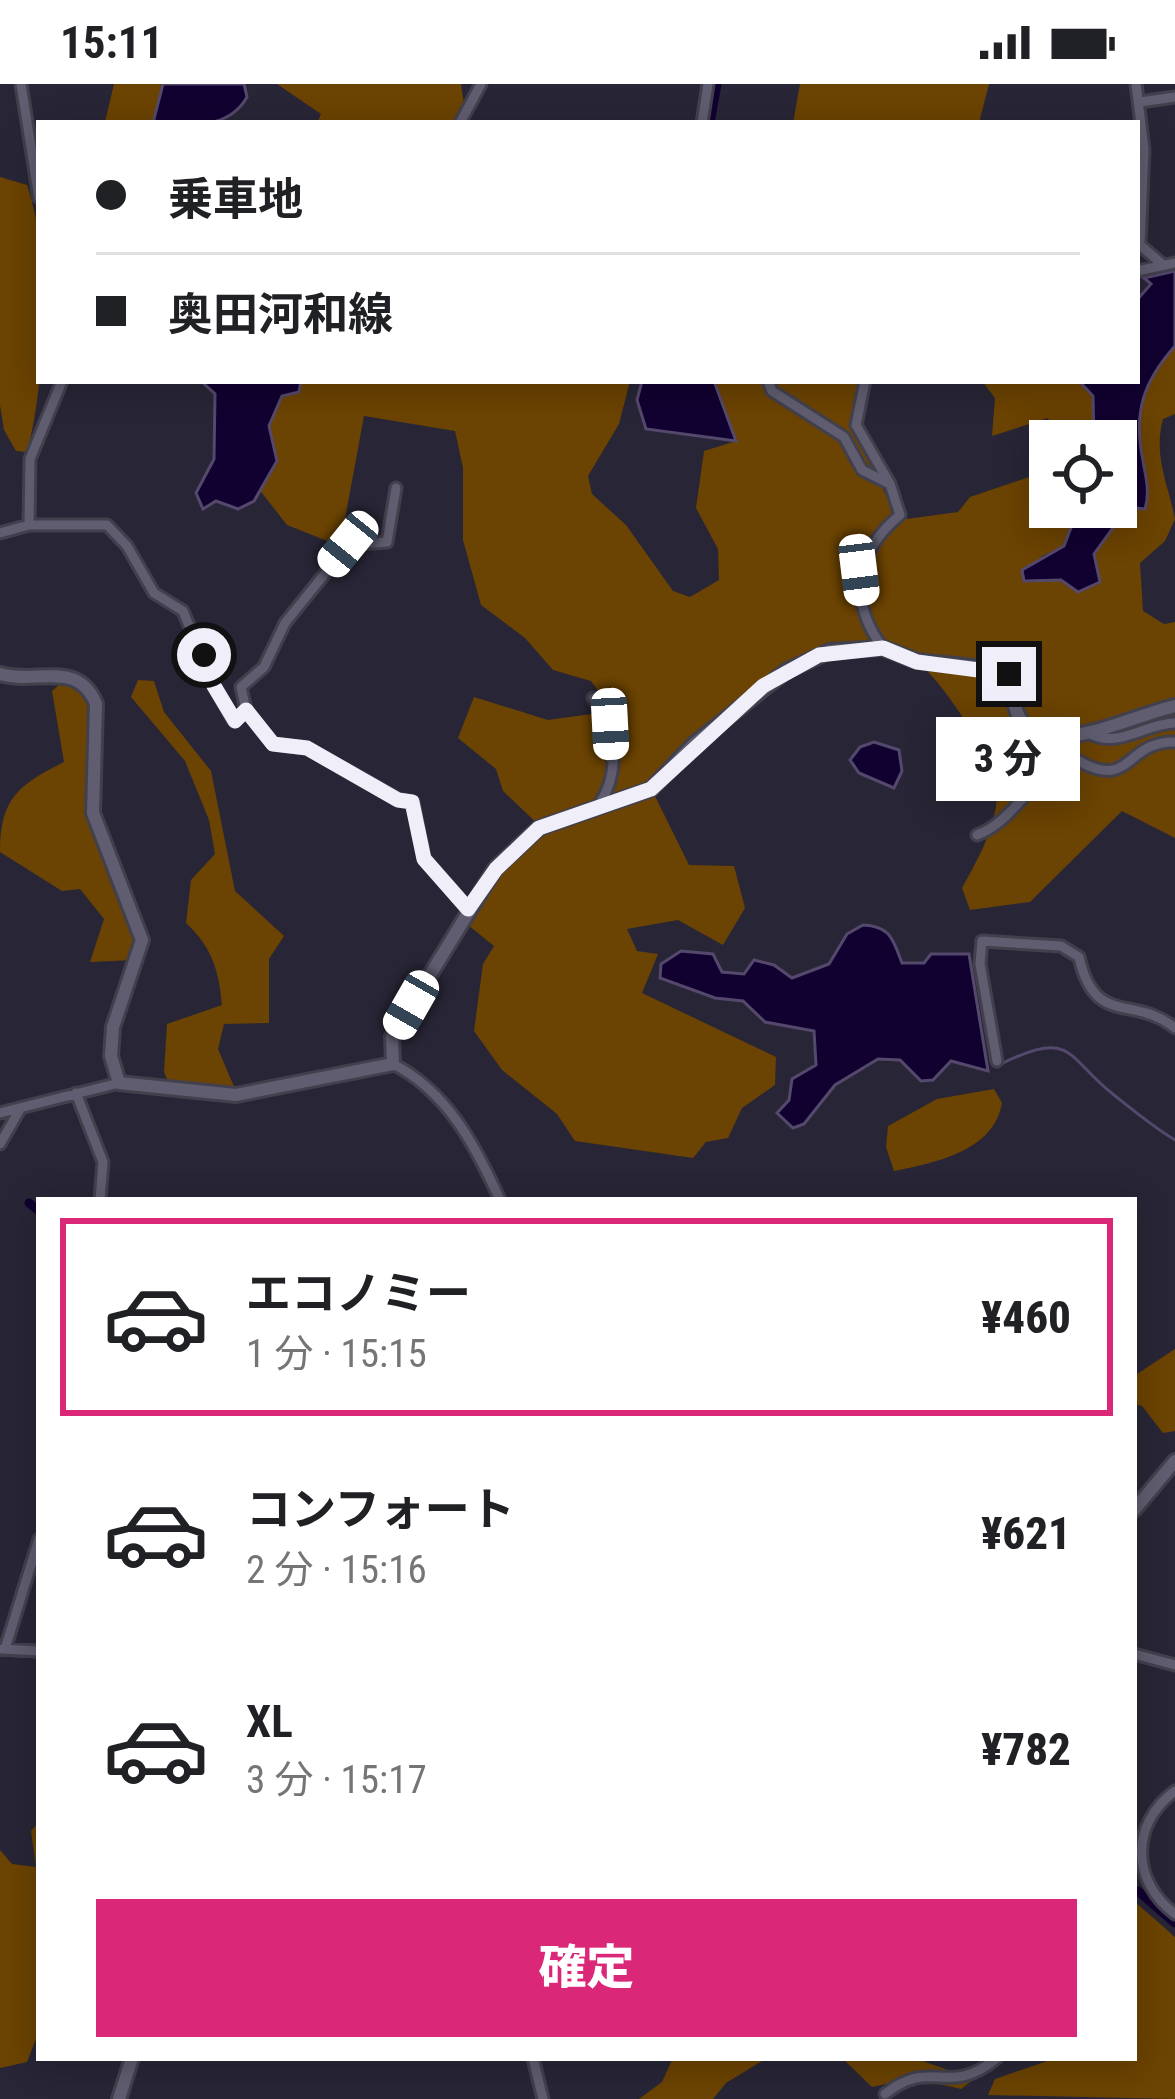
<!DOCTYPE html>
<html lang="ja">
<meta charset="utf-8">
<style>
:root{--surface:#fff;--page:#f2f2f2;--text:#202124;--muted:#757577;--line:#e0e0e0;--accent:#db2777}
body{margin:0;font-family:"Roboto Condensed","Noto Sans JP",sans-serif;background:var(--page);color:var(--text);height:100vh;display:flex;flex-direction:column;font-size:45px;white-space:nowrap}
*{box-sizing:border-box;margin:0}
p{font-size:39px;color:var(--muted)}
.icon{flex:none;width:66px;height:66px;fill:none;stroke:currentColor;stroke-width:2;stroke-linecap:round;stroke-linejoin:round}
.map{position:relative;flex:1;overflow:hidden}
.drawer{position:absolute;left:36px;top:1113px;width:1101px;height:864px;display:flex;flex-direction:column;background:var(--surface);border-radius:0px;box-shadow:0 6px 30px #0003}
.drawer>*{flex:none}
.banner{position:absolute;left:36px;top:36px;width:1104px;height:264px;border-radius:0px;box-shadow:0 6px 30px #0003;display:grid;align-content:center;height:264px;padding:0 60px;background:var(--surface)}
.tools{position:absolute;left:1029px;top:336px;display:grid;gap:24px}
.tools a{display:grid;place-items:center;width:108px;height:108px;border-radius:0px;background:var(--surface);box-shadow:0 6px 30px #0003;font-size:60px}
.end{position:absolute;width:54px;height:54px;margin:-27px;border:15px solid #efeef9;background:#111;box-shadow:0 0 0 6px #111}
.from{border-radius:50%}
.bubble{position:absolute;height:84px;border-radius:0px;background:var(--surface);box-shadow:0 6px 30px #0003;font-size:39px;font-weight:800;line-height:84px;text-align:center}
.car{position:absolute;width:36px;height:72px;margin:-36px -18px;border-radius:15px;box-shadow:0 0 9px 3px #0007;background:linear-gradient(#fff 24%,#345 0 40%,#fff 0 76%,#345 0 86%,#fff 0)}
.banner b{display:flex;align-items:center;gap:42px;height:114px;font-size:45px}
.banner b+b{border-top:3px solid var(--line)}
.banner i{width:30px;height:30px;background:var(--text)}
ul{padding:21px 0 0;list-style:none}
li{display:flex;align-items:center;gap:36px;height:198px;margin:0 24px 18px;padding:0 36px;border:6px solid transparent;border-radius:0px}
li div{flex:1}
li b{display:block;font-size:45px}
li em{font-style:normal;font-weight:800}
li.selected{border-color:var(--accent)}
li>.icon{width:108px;height:108px;stroke-width:1.5}
.action{display:flex;gap:24px;margin-top:auto;padding:24px 60px}
.action a{flex:1;height:138px;border-radius:0px;background:var(--accent);color:#fff;font-size:48px;font-weight:800;line-height:138px;text-align:center}
.status{display:flex;justify-content:space-between;align-items:center;height:84px;padding:0 60px;background:var(--surface);direction:ltr}
.status svg{height:33px;fill:currentColor}
.map>svg:first-child{display:block}
.forest{fill:#6b4302}
.water{fill:#110130;stroke:#54486c;stroke-width:3}
.lines{fill:none;stroke-linecap:round;stroke-linejoin:round}
.stream{stroke:#54486c;stroke-width:3}
.canal{stroke:#110130;stroke-width:9}
.river{stroke:#110130;stroke-width:15}
.street-casing{stroke:#42404d;stroke-width:15}
.secondary-casing{stroke:#42404d;stroke-width:18}
.street{stroke:#5f5d6f;stroke-width:9}
.secondary{stroke:#5f5d6f;stroke-width:12}
.route{stroke:#efeef9;stroke-width:15}
</style>
<div class="status"><b>15:11</b><svg viewBox="0 0 49 12"><path d="M0 12V9h3v3zM5 12V6h3v6zM10 12V3h3v9zM15 12V0h3v12zM26 1h20v11H26zM47 4h2v5h-2z"/></svg></div>
<div class="map">
<svg width="1175" height="2015" viewBox="0 0 1175 2015">
<rect width="100%" height="100%" fill="#282636"/>
<!-- forest -->
<path class="forest" d="M114 0H163L153 39 105 38Z
M277 0H461L467 39H317L321 30Z
M800 0H989L979 39H793Z
M0 93 27 101C51 169 46 299 27 368L16 367 4 346 0 321Z
M1175 262V330L1163 335C1153 373 1168 399 1175 435L1165 457 1140 479 1143 527 1164 540 1175 538V754L1122 727 1030 818 970 826 962 804C983 766 1004 730 995 684 992 669 975 651 966 638 931 586 900 541 828 563 756 584 704 653 650 702L689 781 734 782 745 824 723 861 678 836 627 845 637 867 658 870 642 909 776 973 775 1001 742 1024 728 1054 706 1058 693 1074 575 1057 557 1030 502 986 474 947 483 880 494 862 468 841 501 789 544 746 503 707 496 685 458 654 474 613 548 636 613 627 591 597 553 586 525 554 481 521 463 456V384L455 347 364 332 340 462 287 441 258 404 277 377 268 342 282 312 299 308 301 297H630L619 340 588 392 592 410 626 441 673 507 690 513 719 496 718 465 696 424 704 367 736 357 714 297H859L850 342 899 436 958 428 970 413 1050 386V423H1079L1064 462 1042 472 1024 497C1081 499 1097 466 1128 423L1145 425C1153 398 1138 375 1137 349 1137 313 1153 287 1175 262Z
M982 297H1079L1093 312 1094 357H1057L1048 334 992 352 995 314Z
M66 595C116 623 77 687 90 733 102 774 122 815 137 856L134 876 90 878 104 835 80 805 62 807 0 768C0 715 18 701 64 678L52 607Z
M138 596 154 597 164 628 211 687 235 807 284 852 269 875V939L224 940 218 965 235 1005 169 1000 164 988 167 940 222 921C219 887 212 863 186 839L191 796 215 770 209 736 185 677 131 613Z
M994 1005 1002 1019C994 1067 935 1079 894 1087L886 1063 888 1042 937 1015Z
M1175 1265V1347L1163 1349 1142 1322 1134 1320V1292Z
M39 1738V1947L27 1978 0 1984V1766L12 1780 36 1783 31 1747Z
M1134 1817 1175 1853V2015L988 2011 995 1995 1056 1974H1134Z
M673 1974H767L726 1999 713 2015H639L662 1998Z
M842 1974H914L974 1995 961 2005 913 1994 872 2003Z"/>
<!-- water -->
<path class="water" d="M163 0H244L247 13C227 48 189 39 153 39Z
M1175 187V262C1143 298 1133 329 1143 377 1146 394 1150 408 1145 425L1128 423 1094 470 1100 498 1078 508 1061 496 1024 497 1022 486 1064 462 1079 423H1116V357H1094L1093 312 1079 297H1137V216L1151 200 1144 194Z
M201 297H301L299 308 282 312 269 342 277 377 254 417 238 425 216 417 203 425 196 409 214 375 215 310Z
M642 297H714L736 357 646 345 637 316Z
M874 658 899 666 902 687 894 704 859 689 850 676 860 663Z
M863 841C891 842 893 856 902 879H924L931 870H969L988 987 951 977 933 996 921 997 900 976 878 975 835 1001 804 1040 793 1044 777 1029 789 1016 792 995 816 981 814 947 765 938 743 917 715 914 660 894 661 880 681 867 713 870 722 888 744 890 754 876 774 881 792 894 829 880 847 850Z"/>
<g class="lines">
<!-- stream -->
<path class="stream" d="M1003 979C1074 944 1067 975 1114 1011 1134 1027 1153 1043 1175 1056
M0 1571 39 1573"/>
<!-- canal -->
<path class="canal" d="M29 1119 39 1127
M1138 1807 1175 1839"/>
<!-- river -->
<path class="river" d="M707 39 714 0"/>
<defs>
<path id="street" d="M21 0 39 114
M1136 0 1144 65 1140 161 1162 180
M1140 18 1175 13
M460 39 481 0
M702 39 708 0
M1137 187 1175 179
M768 297 772 307 844 353 862 386 890 400
M865 297 856 341 890 400 900 431C855 468 848 517 883 564
M396 404 387 458 348 461 285 539 264 583 241 603 246 626 273 660 307 664 398 715 413 718 424 774 468 825
M29 441 30 375 62 297
M0 449 29 441H107L127 462 154 509 183 527 214 602 234 637 246 626
M593 614C614 646 622 685 600 719
M1087 648C1116 667 1145 639 1175 639
M977 751C1019 735 1034 683 1077 676 1132 708 1124 657 1175 658
M997 977 980 880 982 857 1061 862 1079 873C1095 944 1133 910 1175 944
M393 980C448 1008 476 1063 500 1116
M76 1009 103 1078 100 1116
M0 1029 119 999
M0 1060 19 1027
M2 1565 39 1567
M5 1565 39 1455
M1134 1570 1175 1581
M1175 1707C1130 1740 1131 1797 1175 1830
M533 1974 543 2015
M885 2010C933 1972 947 2015 997 1974"/>
<path id="secondary" d="M0 590C37 601 78 575 96 620L93 729 142 856 113 943 111 972 119 999 236 1011 393 980 392 953 495 785 539 744 651 705 694 660 786 587 830 567 883 564 917 577 1002 586 1013 597C1009 698 1123 633 1175 622
M1134 1426 1175 1377
M119 2015 132 1974"/>
</defs>
<!-- street casing -->
<use href="#street" class="street-casing"/>
<!-- secondary casing -->
<use href="#secondary" class="secondary-casing"/>
<!-- street -->
<use href="#street" class="street"/>
<!-- secondary -->
<use href="#secondary" class="secondary"/>
</g>
<g class="lines">
<!-- route -->
<path class="route" d="M204 571 214 602 235 637 246 626 273 660 307 664 398 716 412 718 424 775 468 825 496 785 539 744 651 705 763 602 819 571 883 564 917 578 1009 590"/>
</g>
</svg>
<div class="tools">
<a><svg class="icon" aria-label="locate" viewBox="0 0 24 24"><circle cx="12" cy="12" r="6"/><path d="M12 2v4M12 18v4M2 12h4M18 12h4"/></svg></a>
</div>
<i class="end from" style="left:204px;top:571px"></i>
<i class="end" style="left:1009px;top:590px"></i>
<div class="bubble" style="left:936px;top:633px;width:144px">3 分</div>
<i class="car" style="left:348px;top:460px;rotate:219deg"></i>
<i class="car" style="left:859px;top:486px;rotate:173deg"></i>
<i class="car" style="left:610px;top:640px;rotate:177deg"></i>
<i class="car" style="left:411px;top:921px;rotate:210deg"></i>
<div class="banner">
<b><i class="from"></i>乗車地</b>
<b><i></i>奥田河和線</b>
</div>
<section class="drawer">
<ul>
<li class="selected"><svg class="icon" aria-label="car" viewBox="0 0 24 24"><path d="M5 17H2v-5l4-1 3-4h7l3 4 3 1v5h-3M9 17h6M6 11h13"/><circle cx="7" cy="17" r="2"/><circle cx="17" cy="17" r="2"/></svg><div><b>エコノミー</b><p>1 分 · 15:15</p></div><em>¥460</em></li>
<li><svg class="icon" aria-label="car" viewBox="0 0 24 24"><path d="M5 17H2v-5l4-1 3-4h7l3 4 3 1v5h-3M9 17h6M6 11h13"/><circle cx="7" cy="17" r="2"/><circle cx="17" cy="17" r="2"/></svg><div><b>コンフォート</b><p>2 分 · 15:16</p></div><em>¥621</em></li>
<li><svg class="icon" aria-label="car" viewBox="0 0 24 24"><path d="M5 17H2v-5l4-1 3-4h7l3 4 3 1v5h-3M9 17h6M6 11h13"/><circle cx="7" cy="17" r="2"/><circle cx="17" cy="17" r="2"/></svg><div><b>XL</b><p>3 分 · 15:17</p></div><em>¥782</em></li>
</ul>
<div class="action"><a>確定</a></div>
</section>
</div>
